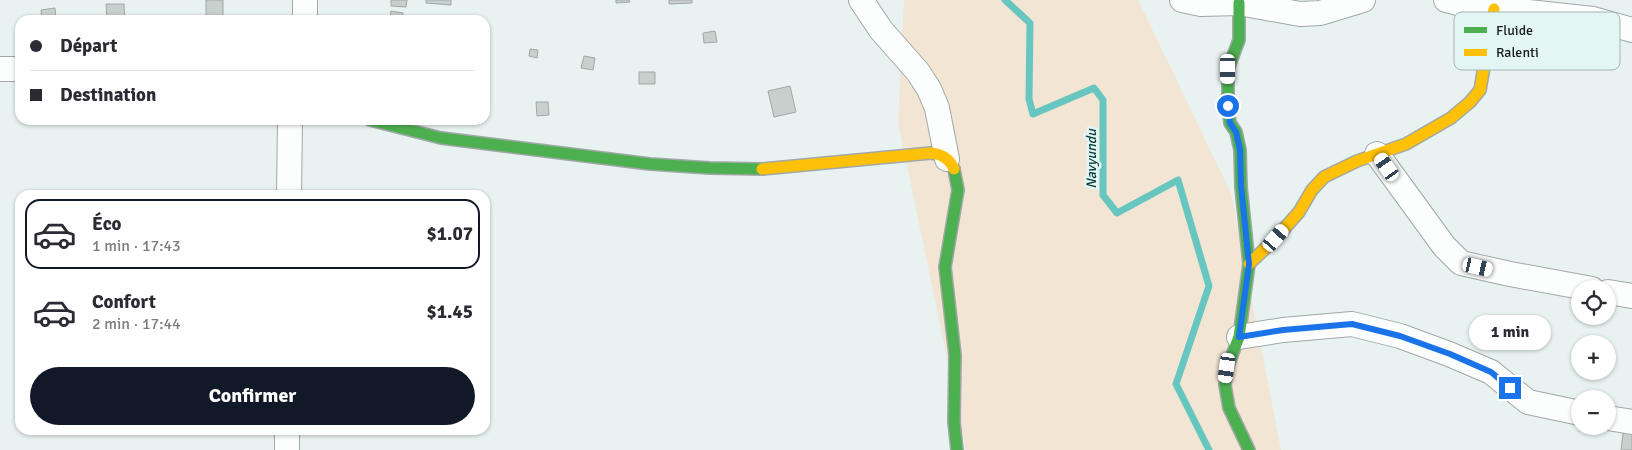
<!DOCTYPE html>
<html lang="fr">
<meta charset="utf-8">
<style>
:root{--surface:#fff;--page:#f7f7f7;--text:#2b2b33;--muted:#7c7c81;--line:#e1e1e2;--accent:#111827}
body{margin:0;font-family:Signika,sans-serif;background:var(--page);color:var(--text);height:100vh;display:flex;flex-direction:column;font-size:19px;white-space:nowrap}
*{box-sizing:border-box;margin:0}
p{font-size:16px;color:var(--muted)}
.icon{flex:none;width:28px;height:28px;fill:none;stroke:currentColor;stroke-width:2;stroke-linecap:round;stroke-linejoin:round}
.map{position:relative;flex:1;overflow:hidden}
.details{position:absolute;left:15px;top:190px;width:475px;height:245px;display:flex;flex-direction:column;background:var(--surface);border-radius:15px;box-shadow:0 1px 4px #0004}
.details>*{flex:none}
.top-card{position:absolute;left:15px;top:15px;width:475px;height:110px;border-radius:15px;box-shadow:0 1px 4px #0004;display:grid;align-content:center;height:110px;padding:0 15px;background:var(--surface)}
.fabs{position:absolute;left:1571px;top:280px;display:grid;gap:10px}
.fabs a{display:grid;place-items:center;width:45px;height:45px;border-radius:50%;background:var(--surface);box-shadow:0 1px 4px #0004;font-size:25px}
.end{position:absolute;width:22px;height:22px;margin:-11px;border:6px solid #1a73e8;background:#fff;box-shadow:0 0 0 2px #fff}
.from{border-radius:50%}
.bubble{position:absolute;height:35px;border-radius:18px;background:var(--surface);box-shadow:0 1px 4px #0004;font-size:16px;font-weight:700;line-height:35px;text-align:center}
.car{position:absolute;width:15px;height:30px;margin:-15px -8px;border-radius:6px;box-shadow:0 0 4px 1px #0007;background:linear-gradient(#fff 24%,#345 0 40%,#fff 0 76%,#345 0 86%,#fff 0)}
.top-card b{display:flex;align-items:center;gap:18px;height:48px;font-size:19px}
.top-card b+b{border-top:1px solid var(--line)}
.top-card i{width:12px;height:12px;background:var(--text)}
ul{padding:9px 0 0;list-style:none}
li{display:flex;align-items:center;gap:15px;height:70px;margin:0 10px 8px;padding:0 5px;border:2px solid transparent;border-radius:15px}
li div{flex:1}
li b{display:block;font-size:19px}
li em{font-style:normal;font-weight:700}
li.current{border-color:var(--accent)}
li>.icon{width:45px;height:45px;stroke-width:1.5}
.button{display:flex;gap:10px;margin-top:auto;padding:10px 15px}
.button a{flex:1;height:58px;border-radius:30px;background:var(--accent);color:#fff;font-size:20px;font-weight:700;line-height:58px;text-align:center}
.map>svg:first-child{display:block}
.green{fill:#f3e5d4}
.lines{fill:none;stroke-linecap:round;stroke-linejoin:round}
.stream{stroke:#67c7c0;stroke-width:7}
.building{fill:#c8d0ce;stroke:#a1a8a7}
.street-casing{stroke:#a1a8a7;stroke-width:26}
.fast-casing{stroke:#a1a8a7;stroke-width:14}
.slow-casing{stroke:#a1a8a7;stroke-width:14}
.street{stroke:#fcfdfd;stroke-width:24}
.fast{stroke:#4caf50;stroke-width:11}
.slow{stroke:#ffc107;stroke-width:11}
.route{stroke:#1a73e8;stroke-width:6}
.labels{text-anchor:middle;dominant-baseline:central;stroke-width:5;stroke-linejoin:round;paint-order:stroke}
.water-label{font-size:14px;font-style:italic;fill:#003c38;stroke:#e4f6f4}
.key{fill:#e4f6f4;stroke:#a6b4b3;stroke-width:1}
.key-label{font-size:14px;fill:#151b1b}
</style>
<div class="map">
<svg width="1632" height="450" viewBox="0 0 1632 450">
<rect width="100%" height="100%" fill="#e8f2f0"/>
<!-- green -->
<path class="green" d="M904 0H1138L1231 193 1281 450H966L898 122Z"/>
<g class="lines">
<!-- stream -->
<path class="stream" d="M1005 0 1030 23 1029 99 1033 114 1094 88 1103 100V195L1117 213 1178 180 1209 286 1176 384 1209 450"/>
</g>
<!-- building -->
<path class="building" d="M206 0H223V20H206Z
M391 0H407L406 7 391 6Z
M426 0H451V5L426 3Z
M616 0H629L630 2 616 3Z
M669 0H692V3L669 4Z
M106 4H124L125 20H107Z
M55 8 56 20H42L41 10Z
M391 11 403 13 402 20H390Z
M422 17 454 19 453 20H422Z
M715 31 717 42 704 43 703 33Z
M530 49 538 50 537 58 529 56Z
M584 56 595 58 593 70 581 68Z
M639 72H655V84H639Z
M790 86 796 112 774 117 768 91Z
M536 102H548L549 115 537 116Z
M1624 425 1632 426V450H1621Z"/>
<g class="lines">
<defs>
<path id="street" d="M305 0V20
M861 0 881 30 918 72 929 89 937 108 947 159
M1182 0 1201 4 1239 3 1300 14 1320 13 1363 0
M1446 0 1465 5 1593 19 1632 30
M0 69H20
M1377 154 1444 246 1461 263 1510 274 1592 289
M289 195 290 120
M1608 292 1632 296
M1239 337 1283 330 1352 324 1400 336 1449 354 1491 372 1528 402 1580 413
M1608 418 1632 422
M287 430V450"/>
<path id="fast" d="M1239 3V40L1228 69V107L1230 123 1236 132 1240 150 1241 187 1249 264 1239 337 1227 368 1225 385 1229 408 1249 450
M370 120 441 138 650 164 710 168 762 169
M954 169 958 190 945 267 955 355 954 422 957 450"/>
<path id="slow" d="M762 169 931 153C941 154 950 159 954 169
M1249 264 1276 238 1299 212 1312 190 1324 177 1357 161 1406 144 1451 118 1470 102 1480 90 1494 9"/>
</defs>
<!-- street casing -->
<use href="#street" class="street-casing"/>
<!-- fast casing -->
<use href="#fast" class="fast-casing"/>
<!-- slow casing -->
<use href="#slow" class="slow-casing"/>
<!-- street -->
<use href="#street" class="street"/>
<!-- fast -->
<use href="#fast" class="fast"/>
<!-- slow -->
<use href="#slow" class="slow"/>
</g>
<g class="lines">
<!-- route -->
<path class="route" d="M1228 106 1230 123 1236 132 1240 150 1241 186 1249 264 1239 337 1283 330 1352 324 1400 336 1450 354 1491 372 1510 388"/>
</g>
<g class="labels">
<!-- water labels -->
<g class="water-label">
<text transform="translate(1091 159) rotate(-90)">Navyundu</text>
</g>
</g>
<!-- legend -->
<rect x="1454" y="12" width="166" height="58" rx="8" class="key"/>
<rect x="1464" y="27" width="23" height="6" fill="#4caf50"/>
<rect x="1464" y="49" width="23" height="7" fill="#ffc107"/>
<g class="key-label">
<text x="1496" y="35">Fluide</text>
<text x="1496" y="57">Ralenti</text>
</g>
</svg>
<div class="fabs">
<a><svg class="icon" aria-label="locate" viewBox="0 0 24 24"><circle cx="12" cy="12" r="6"/><path d="M12 2v4M12 18v4M2 12h4M18 12h4"/></svg></a>
<a>+</a>
<a>−</a>
</div>
<i class="end from" style="left:1228px;top:106px"></i>
<i class="end" style="left:1510px;top:388px"></i>
<div class="bubble" style="left:1469px;top:315px;width:82px">1 min</div>
<i class="car" style="left:1228px;top:69px;rotate:180deg"></i>
<i class="car" style="left:1387px;top:167px;rotate:325deg"></i>
<i class="car" style="left:1276px;top:238px;rotate:41deg"></i>
<i class="car" style="left:1478px;top:267px;rotate:103deg"></i>
<i class="car" style="left:1227px;top:368px;rotate:188deg"></i>
<div class="top-card">
<b><i class="from"></i>Départ</b>
<b><i></i>Destination</b>
</div>
<section class="details">
<ul>
<li class="current"><svg class="icon" aria-label="car" viewBox="0 0 24 24"><path d="M5 17H2v-5l4-1 3-4h7l3 4 3 1v5h-3M9 17h6M6 11h13"/><circle cx="7" cy="17" r="2"/><circle cx="17" cy="17" r="2"/></svg><div><b>Éco</b><p>1 min · 17:43</p></div><em>$1.07</em></li>
<li><svg class="icon" aria-label="car" viewBox="0 0 24 24"><path d="M5 17H2v-5l4-1 3-4h7l3 4 3 1v5h-3M9 17h6M6 11h13"/><circle cx="7" cy="17" r="2"/><circle cx="17" cy="17" r="2"/></svg><div><b>Confort</b><p>2 min · 17:44</p></div><em>$1.45</em></li>
</ul>
<div class="button"><a>Confirmer</a></div>
</section>
</div>
